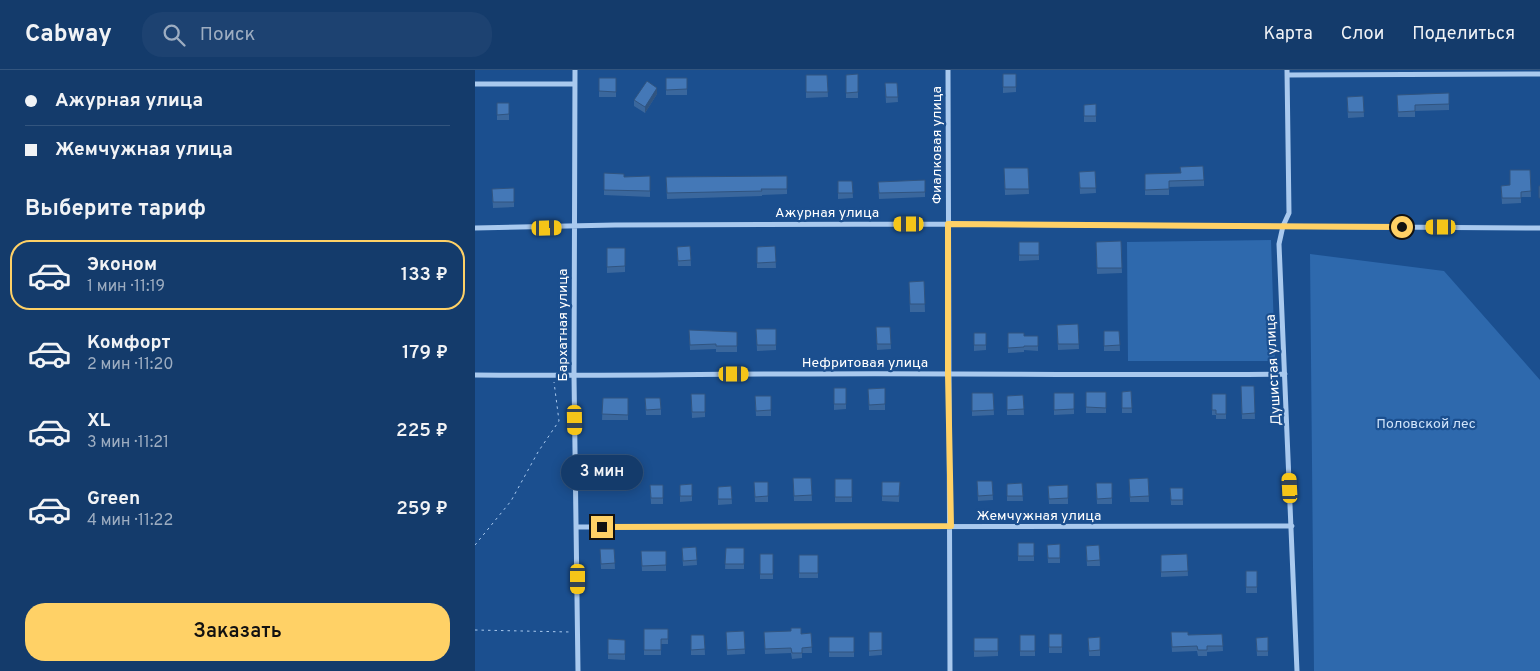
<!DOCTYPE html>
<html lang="ru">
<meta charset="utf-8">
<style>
:root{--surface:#143b6b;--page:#1d4271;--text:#f1f3f6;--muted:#9dadc1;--line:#33557e;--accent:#ffd166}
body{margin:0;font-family:Overpass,sans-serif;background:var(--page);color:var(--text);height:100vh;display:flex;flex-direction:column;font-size:19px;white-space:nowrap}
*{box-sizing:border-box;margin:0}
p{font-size:16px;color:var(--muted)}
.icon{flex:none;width:28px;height:28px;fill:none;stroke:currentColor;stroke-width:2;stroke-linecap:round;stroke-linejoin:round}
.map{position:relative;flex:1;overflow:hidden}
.sheet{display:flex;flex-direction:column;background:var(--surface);width:475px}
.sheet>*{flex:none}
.banner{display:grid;align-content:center;height:110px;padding:0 25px;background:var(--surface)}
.end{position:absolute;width:22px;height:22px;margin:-11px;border:6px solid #ffd166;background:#111;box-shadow:0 0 0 2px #111}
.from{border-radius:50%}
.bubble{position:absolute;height:35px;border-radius:18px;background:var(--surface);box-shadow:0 2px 12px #0003,0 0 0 1px var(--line);font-size:16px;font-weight:600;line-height:35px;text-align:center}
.car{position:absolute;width:15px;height:30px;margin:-15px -8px;border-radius:6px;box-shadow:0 0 4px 1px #0007;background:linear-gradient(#f5c518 24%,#345 0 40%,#f5c518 0 76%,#345 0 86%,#f5c518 0)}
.banner b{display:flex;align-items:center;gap:18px;height:48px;font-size:19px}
.banner b+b{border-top:1px solid var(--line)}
.banner i{width:12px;height:12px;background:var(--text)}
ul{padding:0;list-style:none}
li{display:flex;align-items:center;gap:15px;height:70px;margin:0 10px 8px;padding:0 15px;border:2px solid transparent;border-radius:20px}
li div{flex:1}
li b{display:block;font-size:19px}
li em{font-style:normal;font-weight:600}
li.selected{border-color:var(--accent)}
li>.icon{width:45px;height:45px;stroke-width:1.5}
h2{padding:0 25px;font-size:22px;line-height:60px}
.cta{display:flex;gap:10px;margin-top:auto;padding:10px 25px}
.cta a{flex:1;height:58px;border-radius:20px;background:var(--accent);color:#111;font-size:20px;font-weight:600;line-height:58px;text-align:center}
header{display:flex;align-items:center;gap:30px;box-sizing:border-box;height:70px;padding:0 25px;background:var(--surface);border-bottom:1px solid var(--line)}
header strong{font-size:24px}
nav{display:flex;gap:28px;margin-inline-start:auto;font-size:18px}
.search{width:350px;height:45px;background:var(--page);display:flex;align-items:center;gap:12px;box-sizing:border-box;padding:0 18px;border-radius:20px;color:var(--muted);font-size:19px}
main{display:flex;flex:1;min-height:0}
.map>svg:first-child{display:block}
.green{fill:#2e69ad}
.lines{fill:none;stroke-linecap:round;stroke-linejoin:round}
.path{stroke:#a9c9ee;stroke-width:1;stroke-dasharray:2.5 4;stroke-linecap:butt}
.street{stroke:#a9c9ee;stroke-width:5}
.wall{fill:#3a679d}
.shaded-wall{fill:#305480}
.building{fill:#4478b7;stroke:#305480}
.route{stroke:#ffd166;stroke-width:6}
.labels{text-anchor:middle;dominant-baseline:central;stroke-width:4.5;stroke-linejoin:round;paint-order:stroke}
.street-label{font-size:14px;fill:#fff;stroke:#1b4f8f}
.park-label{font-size:14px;fill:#cfe3fa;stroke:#1b4f8f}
</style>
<header>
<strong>Cabway</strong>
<div class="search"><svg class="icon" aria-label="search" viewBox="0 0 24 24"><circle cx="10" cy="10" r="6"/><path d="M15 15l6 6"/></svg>Поиск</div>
<nav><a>Карта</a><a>Слои</a><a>Поделиться</a></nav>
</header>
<main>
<section class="sheet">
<div class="banner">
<b><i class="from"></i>Ажурная улица</b>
<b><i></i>Жемчужная улица</b>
</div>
<h2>Выберите тариф</h2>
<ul>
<li class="selected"><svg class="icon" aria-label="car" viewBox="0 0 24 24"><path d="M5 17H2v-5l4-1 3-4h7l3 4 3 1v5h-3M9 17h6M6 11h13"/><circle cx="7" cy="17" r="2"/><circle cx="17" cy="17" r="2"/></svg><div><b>Эконом</b><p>1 мин · 11:19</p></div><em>133 ₽</em></li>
<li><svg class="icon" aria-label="car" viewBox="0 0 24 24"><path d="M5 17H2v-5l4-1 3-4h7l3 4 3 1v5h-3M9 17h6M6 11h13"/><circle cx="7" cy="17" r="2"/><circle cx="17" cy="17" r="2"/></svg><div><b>Комфорт</b><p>2 мин · 11:20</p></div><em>179 ₽</em></li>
<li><svg class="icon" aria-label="car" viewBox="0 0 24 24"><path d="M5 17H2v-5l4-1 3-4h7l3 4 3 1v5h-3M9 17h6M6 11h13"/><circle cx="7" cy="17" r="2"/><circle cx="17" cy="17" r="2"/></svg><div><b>XL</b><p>3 мин · 11:21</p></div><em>225 ₽</em></li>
<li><svg class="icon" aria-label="car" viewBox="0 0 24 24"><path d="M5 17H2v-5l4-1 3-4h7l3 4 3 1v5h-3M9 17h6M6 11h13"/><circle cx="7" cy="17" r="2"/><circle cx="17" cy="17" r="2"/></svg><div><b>Green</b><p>4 мин · 11:22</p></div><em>259 ₽</em></li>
</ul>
<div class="cta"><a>Заказать</a></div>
</section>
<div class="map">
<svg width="1065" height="601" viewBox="0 0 1065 601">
<rect width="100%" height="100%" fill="#1b4f8f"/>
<!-- green -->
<path class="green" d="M796 170 800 291H653L652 172Z
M835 184 969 201 1065 310V601H839Z"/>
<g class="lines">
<!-- path -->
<path class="path" d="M0 475 36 431 63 382 84 351 79 312
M0 560 95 562"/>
<!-- street -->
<path class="street" d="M100 0 99 306 103 601
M473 0 475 601
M812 0 814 143 808 156 804 174 822 601
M812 5 1065 4
M0 14H100
M0 158 140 155 473 154 1065 158
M0 305C111 306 223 304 334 304 493 303 652 306 810 304
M102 457 817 456"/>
</g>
<!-- wall -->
<path class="wall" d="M383 4V28H371V5Z
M528 4H541V22L528 23Z
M331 5H352L353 27 331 28Z
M124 8H141V27H124Z
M191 8H212V25H191Z
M410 13H422L423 32 411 33Z
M182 24 170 43 159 36V30Z
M922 25 974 34V40L940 41V47H923Z
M888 26 889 47 873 48 872 27Z
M22 33H34V50H22Z
M621 34V52H609V35Z
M529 98H553L554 124 530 125Z
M1055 100 1056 127H1046V133L1027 134 1026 116 1035 115Z
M620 101 621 123 605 124 604 102Z
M129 103 149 107 175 106V127L129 125Z
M670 104 729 110V116L694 117V125H670Z
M312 106V124L287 125V126L192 129 191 107Z
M450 110V127L404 129 403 112Z
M363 111H377L378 128 363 129Z
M39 118V137L18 138 17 119Z
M646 171 647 203 622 204 621 172Z
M544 172H564V190L544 191Z
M215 176 216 196H203L202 177Z
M300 176 301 198H282V177Z
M132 178H150V202L132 203Z
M449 211 450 242H435L434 212Z
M603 254 604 279 583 280 582 255Z
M401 257H415L416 279 402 280Z
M281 259H301V280L282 281Z
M214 260 262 262V282H241V279L215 280Z
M629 261H644L645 281H629Z
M499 263H511V280L499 281Z
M533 263 549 266H563V281L549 280V282L533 283Z
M766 316H779L780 349H767Z
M359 318H371V339L359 340Z
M410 318V340H394L393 319Z
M656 321 657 343H647V322Z
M611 322H631V343H611Z
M497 323H518L519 345 497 346Z
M579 323H599V344L579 345Z
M216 324H230V347L217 348Z
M737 324H751V349H741V345H737Z
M548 325 549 345H532V326Z
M280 326H296V346H281Z
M128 328H153V350H127Z
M170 328 186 339V345H171Z
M318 408H336L337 431H319Z
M673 408 674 432H655L654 409Z
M360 409H377V432H360Z
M502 411H517L518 430 503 431Z
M279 412H293V432H280Z
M407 412H425L424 432 407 431Z
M547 413 548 431H532V414Z
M621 413H637V434H622Z
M217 414V431L205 432V415Z
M175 415H188V434H176Z
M593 415V434H574L573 416Z
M256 416 257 434 243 435V417Z
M695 418H708V435H696Z
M543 473H559V491H543Z
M585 474V493H573L572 475Z
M624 475 625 496H612L611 476Z
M221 477 222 495 208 496 207 478Z
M251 478H269V499H250Z
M125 479H139L140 499H126Z
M166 481H191V501H167Z
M285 484H298V509H285Z
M712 484 713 506 686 507V485Z
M324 485H343V508H324Z
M771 501H782V523H771Z
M169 559H193V574H186V585H169Z
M269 561 270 584 252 585 251 562Z
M289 562 326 564 336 563 337 583H327V588L317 589 316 583 290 584Z
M394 562H407V585L394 586Z
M696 562 713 565 747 564 748 581 732 582V586H723L722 581 697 582Z
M574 564H587V583H574Z
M216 565H229L230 585H216Z
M545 565H560V586H545Z
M354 567H379V587H354Z
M625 567V586H614L613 568Z
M793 567V586H782L781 568Z
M499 568H523V586L499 587Z
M133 569 150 570V590L133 589Z"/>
<!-- shaded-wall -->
<path class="shaded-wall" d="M182 18V24L170 43V37Z"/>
<!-- building -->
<path class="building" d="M383 4V22L371 23V5Z
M528 4H541V17H528Z
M331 5H352L353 22H331Z
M124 8H141V22L124 21Z
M191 8H212V19L191 20Z
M172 11 182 18 170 37 159 30Z
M410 13H422L423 27H411Z
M974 23V34L940 35V41L923 42 922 25Z
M888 26 889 42H873L872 27Z
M22 33H34V44L22 45Z
M621 34V46H609V35Z
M728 96 729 110 694 111V119L670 120V104L706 103 705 97Z
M529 98H553L554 119H530Z
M1035 100H1055L1056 121 1046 122V128H1027L1026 116 1035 115Z
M620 101 621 118H605L604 102Z
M129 103 149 104V107L175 106V121L129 120Z
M312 106V119H286L287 121 192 123 191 107Z
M450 110V122L404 123 403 112Z
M363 111H377L378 123H363Z
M1064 116H1065V128H1064Z
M39 118V132H18L17 119Z
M646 171 647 198H622L621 172Z
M544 172H564V185H544Z
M215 176 216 190 203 191 202 177Z
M300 176 301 192 282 193V177Z
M132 178H150V196L132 197Z
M449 211 450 234H435L434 212Z
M603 254 604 274H583L582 255Z
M401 257H415L416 274H402Z
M281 259H301V275H282Z
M214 260 262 262V276H241V274L215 275Z
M629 261H644L645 275 629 276Z
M499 263H511V275H499Z
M533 263H549V266H563V276H549V277L533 278Z
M766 316H779L780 343 767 344Z
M359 318H371V334H359Z
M410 318V334L394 335 393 319Z
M656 321 657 338H647V322Z
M611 322H631V338L611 337Z
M497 323H518L519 340 497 341Z
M579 323H599V339L579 340Z
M216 324H230V342H217Z
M737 324H751V344H741V340H737Z
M548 325 549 339 532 340V326Z
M280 326H296V340L281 341Z
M128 328H153V345L127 344Z
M170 328H185L186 339 171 340Z
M318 408H336L337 425 319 426Z
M673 408 674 426 655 427 654 409Z
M360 409H377V427H360Z
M502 411H517L518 425 503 426Z
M279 412H293V426L280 427Z
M407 412H425L424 426H407Z
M547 413 548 426H532V414Z
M621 413H637V428L622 429Z
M217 414V426H205V415Z
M175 415H188V428H176Z
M593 415V428L574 429 573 416Z
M256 416 257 429H243V417Z
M695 418H708V430H696Z
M543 473H559V486H543Z
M585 474V488H573L572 475Z
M624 475 625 490 612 491 611 476Z
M221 477 222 490 208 491 207 478Z
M251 478H269V494H250Z
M125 479H139L140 493 126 494Z
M166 481H191V495L167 496Z
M285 484H298V504H285Z
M712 484 713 501 686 502V485Z
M324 485H343V503H324Z
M771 501H782V517H771Z
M316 558H326V564L336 563 337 577 327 578V583H317L316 578 290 579 289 562 316 561Z
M169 559H193V569H186V580H169Z
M269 561 270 579 252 580 251 562Z
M394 562H407V580L394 581Z
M696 562H713V565L747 564 748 576H732V580H723L722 576 697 577Z
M574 564H587V577H574Z
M216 565H229L230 579 216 580Z
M545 565H560V581H545Z
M354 567H379V582H354Z
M625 567V580L614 581 613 568Z
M793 567V581H782L781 568Z
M499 568H523V581H499Z
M133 569 150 570V584H133Z"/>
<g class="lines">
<!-- route -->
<path class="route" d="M127 457 476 456 473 304V154L927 157"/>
</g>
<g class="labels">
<!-- street labels -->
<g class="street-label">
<text transform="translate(462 75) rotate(-90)">Фиалковая улица</text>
<text x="352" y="143">Ажурная улица</text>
<text transform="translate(88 255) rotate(-90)">Бархатная улица</text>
<text x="390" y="293">Нефритовая улица</text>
<text transform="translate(799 300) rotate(-93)">Душистая улица</text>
<text x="564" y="446">Жемчужная улица</text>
</g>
<!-- park labels -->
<g class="park-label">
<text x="951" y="354">Половской лес</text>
</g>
</g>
</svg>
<i class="end from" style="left:927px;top:157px"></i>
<i class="end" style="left:127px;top:457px"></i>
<div class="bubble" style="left:86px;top:385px;width:82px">3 мин</div>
<i class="car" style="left:434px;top:154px;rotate:270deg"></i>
<i class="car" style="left:966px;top:157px;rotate:270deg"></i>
<i class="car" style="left:72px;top:158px;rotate:89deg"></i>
<i class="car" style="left:259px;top:304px;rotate:90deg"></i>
<i class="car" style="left:100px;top:350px;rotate:179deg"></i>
<i class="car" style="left:815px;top:418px;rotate:357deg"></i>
<i class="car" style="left:103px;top:509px;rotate:180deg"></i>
</div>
</main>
